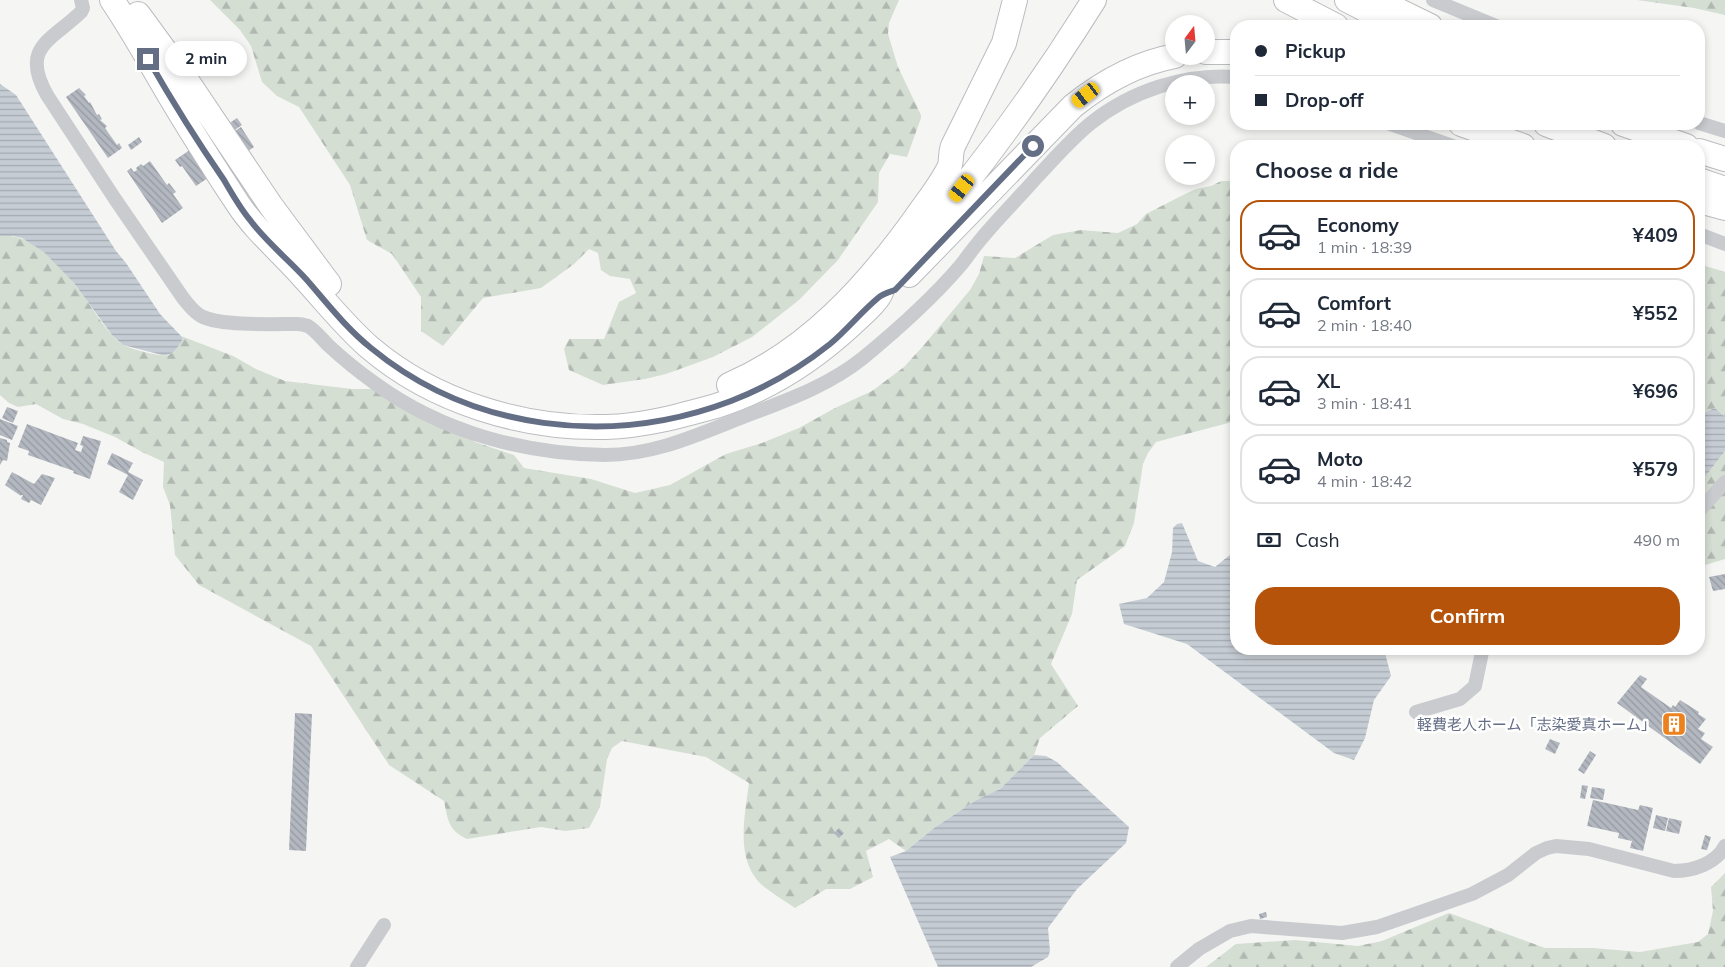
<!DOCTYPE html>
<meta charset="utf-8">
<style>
:root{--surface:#fff;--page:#f2f2f3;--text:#1f2937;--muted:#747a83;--line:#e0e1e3;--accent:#b45309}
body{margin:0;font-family:Mulish,"Noto Sans JP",sans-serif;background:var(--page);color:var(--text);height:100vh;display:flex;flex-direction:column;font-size:19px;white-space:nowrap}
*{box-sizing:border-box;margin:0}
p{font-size:16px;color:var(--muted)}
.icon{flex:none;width:28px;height:28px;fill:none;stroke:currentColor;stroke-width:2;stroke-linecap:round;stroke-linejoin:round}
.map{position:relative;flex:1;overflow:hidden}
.drawer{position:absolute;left:1230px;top:140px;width:475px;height:515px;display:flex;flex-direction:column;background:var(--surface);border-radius:20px;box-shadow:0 2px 8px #0003}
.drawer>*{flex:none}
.guide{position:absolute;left:1230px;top:20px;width:475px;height:110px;border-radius:20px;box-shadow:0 2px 8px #0003;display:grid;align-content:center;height:110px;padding:0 25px;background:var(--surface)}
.needle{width:32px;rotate:16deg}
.fabs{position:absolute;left:1165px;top:15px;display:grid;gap:10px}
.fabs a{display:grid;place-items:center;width:50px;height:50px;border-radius:50%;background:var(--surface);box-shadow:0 2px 8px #0003;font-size:25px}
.end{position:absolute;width:22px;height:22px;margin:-11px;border:6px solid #646e85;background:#fff;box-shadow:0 0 0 2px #fff}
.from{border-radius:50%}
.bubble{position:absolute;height:35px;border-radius:18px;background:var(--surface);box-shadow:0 2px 8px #0003;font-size:16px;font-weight:700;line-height:35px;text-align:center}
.car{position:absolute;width:15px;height:30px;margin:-15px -8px;border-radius:6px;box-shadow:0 0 4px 1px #0007;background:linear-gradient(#f5c518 24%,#345 0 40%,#f5c518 0 76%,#345 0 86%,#f5c518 0)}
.guide b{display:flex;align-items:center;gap:18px;height:48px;font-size:19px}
.guide b+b{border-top:1px solid var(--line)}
.guide i{width:12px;height:12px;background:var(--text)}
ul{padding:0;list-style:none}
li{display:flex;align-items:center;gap:15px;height:70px;margin:0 10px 8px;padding:0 15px;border:2px solid var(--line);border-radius:20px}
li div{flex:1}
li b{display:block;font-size:19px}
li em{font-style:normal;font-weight:700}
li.current{border-color:var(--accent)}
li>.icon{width:45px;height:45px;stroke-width:1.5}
h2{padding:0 25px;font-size:22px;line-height:60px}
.pay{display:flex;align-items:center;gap:12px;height:55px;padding:0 25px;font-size:19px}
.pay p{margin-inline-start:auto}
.action{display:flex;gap:10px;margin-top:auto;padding:10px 25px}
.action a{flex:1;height:58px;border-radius:20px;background:var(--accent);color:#fff;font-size:20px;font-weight:700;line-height:58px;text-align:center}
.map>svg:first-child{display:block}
.forest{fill:url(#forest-firs)}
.water{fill:url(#water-rules)}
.building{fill:url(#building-back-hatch)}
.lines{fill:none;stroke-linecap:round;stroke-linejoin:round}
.motorway-casing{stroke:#bbbcc0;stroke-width:26}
.minor{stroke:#c9cbcf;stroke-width:14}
.motorway{stroke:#fff;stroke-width:24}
.route{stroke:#646e85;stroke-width:6}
.labels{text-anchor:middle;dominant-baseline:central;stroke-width:5;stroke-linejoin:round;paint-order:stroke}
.poi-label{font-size:15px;fill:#646e85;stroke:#fff;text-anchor:end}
</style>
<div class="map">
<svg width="1725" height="967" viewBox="0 0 1725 967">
<defs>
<pattern id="forest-firs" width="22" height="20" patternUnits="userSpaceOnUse" patternTransform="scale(1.25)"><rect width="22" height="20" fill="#d5ded3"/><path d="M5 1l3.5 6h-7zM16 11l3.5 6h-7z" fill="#b0b8b1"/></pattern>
<pattern id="water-rules" width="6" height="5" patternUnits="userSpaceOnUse" patternTransform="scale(1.25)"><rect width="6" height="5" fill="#c6ccd3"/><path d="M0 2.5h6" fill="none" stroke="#a4aab1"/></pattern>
<pattern id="building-back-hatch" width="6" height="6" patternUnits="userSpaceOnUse" patternTransform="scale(1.25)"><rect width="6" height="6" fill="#b3b7bf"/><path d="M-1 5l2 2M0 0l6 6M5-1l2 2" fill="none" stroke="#9599a1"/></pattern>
</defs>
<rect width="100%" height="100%" fill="#f5f6f3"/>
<!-- forest -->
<path class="forest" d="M210 0H899L889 23 888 34 898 67 921 115V118L907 157 890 154 879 173 878 202 838 260 799 300 752 337 713 357 666 374 645 379 603 385 569 370 564 349 569 339H604L619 302 636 293 630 279 610 276 601 270 598 253 589 249 574 264 541 288 483 298 443 346 421 331V297L392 254 367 240 350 185 299 107 277 96 262 82 251 46 240 30Z
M1637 0H1725V15L1694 8Z
M1221 181H1236V421L1156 442 1148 453 1143 464 1134 523 1125 546 1077 580 1072 614 1051 664 1078 706 1040 738 1034 755 1000 789 978 799 934 828 906 851 889 839 866 851 873 877 850 889H826L795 908C785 901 773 894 763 886 734 860 745 816 749 783L706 757 622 741 612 748 607 759 600 807 589 828 565 831 541 827 467 839C448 830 448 820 444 801L389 765 311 646 199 585 175 555 170 505 163 487 164 462 142 452 115 437 83 424 63 419 36 404 18 407 9 403 0 395V236C52 232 84 303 112 335 115 338 120 343 123 345 131 349 160 357 168 355 176 352 179 345 183 338L181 336 233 356 256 369 285 381 352 389H374L469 437 475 442 514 455 524 468 591 479 635 493 670 485 726 454 762 443 799 428 835 408 872 391 904 367 924 345 970 290 979 274 984 256 1015 258 1053 235 1081 230 1118 233 1137 224 1146 214 1185 194 1196 189 1211 186Z
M1699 264 1725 272V419L1724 416 1715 408 1699 415Z
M1725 451V559L1699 567V482L1705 477Z
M1725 873V967H1206L1236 944 1295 940 1358 946 1382 941 1449 913 1545 948H1593L1640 952 1698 942 1708 934 1713 911 1711 887Z"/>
<!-- water -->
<path class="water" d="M0 84 16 95 116 251 126 263 160 314 183 338C178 348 173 356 162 355L123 345 112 335 74 283 44 252 22 238 13 236H0Z
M1715 408 1724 416 1725 419V451L1705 477 1699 482V415Z
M1182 523 1198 561 1215 567 1236 550V649H1384L1391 676 1374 700 1365 738 1354 760 1334 753 1187 644 1124 624 1119 604 1147 598 1164 582 1172 552 1173 528 1177 524Z
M1034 755 1046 756 1057 762 1129 827 1126 843 1077 889 1048 928 1050 951 1048 957 1031 967H938L890 857 906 851 934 828 978 799 1000 789Z"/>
<!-- building -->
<path class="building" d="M79 88 86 95 84 96 89 103 90 102 97 115 99 114 102 119 100 120 107 126 105 128 117 145 119 143 122 148 108 158 66 97Z
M237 118 242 125 194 158 241 127 254 147 196 186 182 166 180 167 175 160Z
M139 137 142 142 131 150 128 145Z
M150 161 167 185 169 183 176 192 173 194 183 208 162 223 127 171 131 168 134 172 137 170 136 168 141 164 143 166Z
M7 407 18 411 13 423 2 418Z
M0 419 18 426 12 440 0 435Z
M27 424 78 443 75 450 81 452 83 446 80 445 83 436 101 441 90 479 73 473 74 471 28 455 29 451 18 447Z
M0 438 7 440V442L10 443 7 461 3 460 0 465Z
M112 453 133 463 128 472 143 480 133 500 119 492 128 475 107 464Z
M12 472 34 484 42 474 55 478 41 505 31 500 29 503 21 499 23 495H21V496L5 485Z
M1725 574V589L1713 591 1709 577Z
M1640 675 1647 679 1641 687 1671 708 1673 705 1675 707 1680 700 1699 712 1698 714 1706 719 1698 729 1705 733 1701 739 1713 747 1700 764 1617 703Z
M295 713 312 714 306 851 289 850Z
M1550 739 1560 743 1555 754 1545 749Z
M1590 751 1596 755 1584 774 1578 770Z
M1582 785 1588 786 1585 799 1580 798Z
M1592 787 1605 789 1603 800 1590 798Z
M1593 800 1638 810 1640 805 1653 808 1643 851 1630 848 1632 841 1618 838 1619 833 1587 826Z
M1656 815 1668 818 1665 831 1653 828Z
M1669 818 1682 821 1679 834 1666 831Z
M839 828 844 833 839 838 834 833Z
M1705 835 1711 837 1707 850 1701 849Z
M1266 912 1267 917 1260 919 1259 914Z"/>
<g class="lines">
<defs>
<path id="motorway" d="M112 0C133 31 151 64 170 96 192 133 215 169 238 204 257 233 284 254 306 280 327 303 346 327 369 347 433 402 523 429 606 427 644 426 680 416 716 406 767 390 812 361 851 325 860 316 873 306 879 296 882 292 883 286 885 281 962 194 1032 99 1094 0
M1286 0 1336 26
M1347 0 1390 22
M1377 0 1430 26
M138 14 187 81 271 206 329 284
M1206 52H1236
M1461 124 1523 146
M1546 124 1604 146
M1623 124 1686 146
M1699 151 1725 159
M1699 180 1725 189
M1699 201 1725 208
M909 275 1073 106C1103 82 1137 63 1175 56
M729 385C808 351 866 287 915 219 926 203 940 186 949 168 952 162 950 153 953 146L1004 43 1015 0"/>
</defs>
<!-- motorway casing -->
<use href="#motorway" class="motorway-casing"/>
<!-- minor -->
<path class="minor" d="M81 0 83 8 81 12C51 41 20 47 47 95L115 199 183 298C189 305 194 313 203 317 223 326 274 324 297 324 300 324 305 325 308 326 315 330 322 339 328 345 343 359 359 372 376 384 442 432 524 454 605 455 649 455 688 439 728 423 775 404 823 390 863 358 897 330 931 300 960 266 966 259 971 251 977 244 995 221 1017 200 1036 178 1054 159 1071 139 1091 123 1131 91 1185 73 1236 77
M1433 0 1496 26
M1699 123 1725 131
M1390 124 1453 146
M1699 234 1725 244
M1699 511 1725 482
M1416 712 1460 699 1475 686 1482 652 1485 649
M357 967 384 925
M1177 967 1199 949 1230 931 1251 926 1342 933 1377 927 1472 894 1508 875 1536 853 1547 848 1556 846 1589 849 1674 871C1692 871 1716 864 1725 846"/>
<!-- motorway -->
<use href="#motorway" class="motorway"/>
</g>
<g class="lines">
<!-- route -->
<path class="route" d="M148 59C172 101 197 141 224 180 232 194 240 208 250 220 266 242 288 259 306 279 327 303 346 328 371 348 472 431 610 447 731 401 767 387 800 368 830 344 847 330 861 312 878 298 882 294 889 292 895 290L1033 146"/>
</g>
<!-- icons -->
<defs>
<symbol id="building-square" viewBox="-11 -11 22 22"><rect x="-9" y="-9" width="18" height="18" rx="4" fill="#ec811d" stroke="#fff"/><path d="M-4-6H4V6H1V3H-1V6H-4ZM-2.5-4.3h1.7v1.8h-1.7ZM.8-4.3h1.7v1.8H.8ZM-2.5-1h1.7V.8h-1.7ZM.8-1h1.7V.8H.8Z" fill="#fff"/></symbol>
</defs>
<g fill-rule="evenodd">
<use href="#building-square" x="1660" y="710" width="28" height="28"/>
</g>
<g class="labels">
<!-- poi labels -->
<g class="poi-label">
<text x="1656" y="724">軽費老人ホーム「志染愛真ホーム」</text>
</g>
</g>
</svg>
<div class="fabs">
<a><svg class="needle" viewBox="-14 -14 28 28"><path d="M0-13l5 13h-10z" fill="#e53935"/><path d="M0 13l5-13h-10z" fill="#747a83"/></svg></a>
<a>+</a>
<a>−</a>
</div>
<i class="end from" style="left:1033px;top:146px"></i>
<i class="end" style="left:148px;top:59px"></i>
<div class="bubble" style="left:165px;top:41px;width:82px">2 min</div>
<i class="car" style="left:1086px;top:95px;rotate:232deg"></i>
<i class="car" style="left:962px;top:188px;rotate:218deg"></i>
<div class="guide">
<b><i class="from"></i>Pickup</b>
<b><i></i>Drop-off</b>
</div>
<section class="drawer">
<h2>Choose a ride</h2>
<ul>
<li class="current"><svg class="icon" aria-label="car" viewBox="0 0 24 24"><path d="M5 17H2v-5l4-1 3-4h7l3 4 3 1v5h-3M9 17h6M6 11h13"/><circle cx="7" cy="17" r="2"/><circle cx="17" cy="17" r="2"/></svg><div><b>Economy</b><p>1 min · 18:39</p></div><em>¥409</em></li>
<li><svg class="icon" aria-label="car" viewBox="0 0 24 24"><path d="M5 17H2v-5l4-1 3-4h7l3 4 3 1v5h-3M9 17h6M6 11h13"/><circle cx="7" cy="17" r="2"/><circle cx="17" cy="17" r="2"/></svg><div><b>Comfort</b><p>2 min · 18:40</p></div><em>¥552</em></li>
<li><svg class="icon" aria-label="car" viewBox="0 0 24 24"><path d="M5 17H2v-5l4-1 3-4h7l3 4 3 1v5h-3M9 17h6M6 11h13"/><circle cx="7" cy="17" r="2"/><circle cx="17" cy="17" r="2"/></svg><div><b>XL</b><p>3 min · 18:41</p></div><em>¥696</em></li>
<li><svg class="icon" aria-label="car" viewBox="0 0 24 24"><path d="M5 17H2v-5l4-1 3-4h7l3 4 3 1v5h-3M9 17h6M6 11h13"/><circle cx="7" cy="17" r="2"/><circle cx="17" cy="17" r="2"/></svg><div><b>Moto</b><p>4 min · 18:42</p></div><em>¥579</em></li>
</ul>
<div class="pay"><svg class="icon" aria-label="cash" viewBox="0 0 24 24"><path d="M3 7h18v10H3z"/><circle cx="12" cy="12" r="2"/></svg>Cash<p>490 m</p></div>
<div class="action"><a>Confirm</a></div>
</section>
</div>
